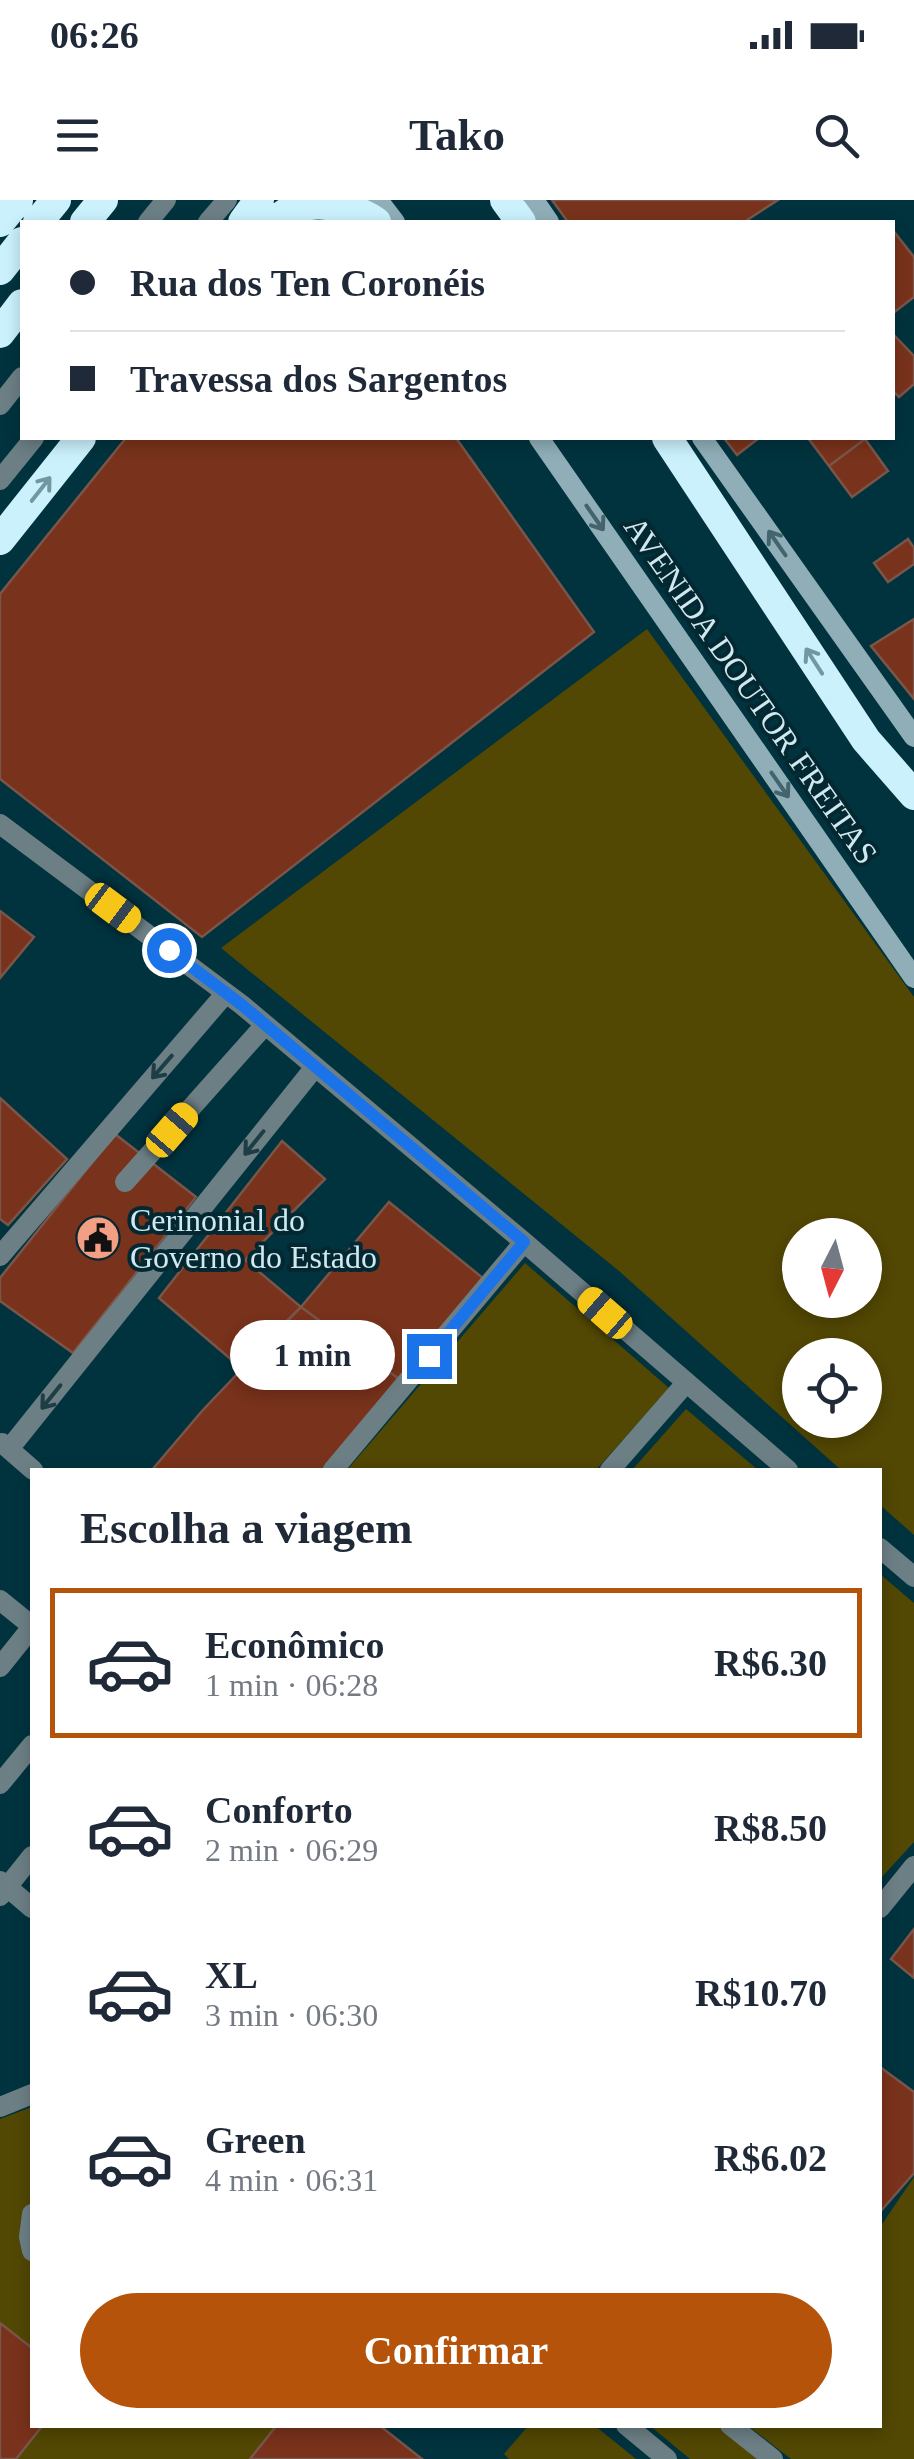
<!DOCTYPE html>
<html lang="pt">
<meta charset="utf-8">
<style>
:root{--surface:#fff;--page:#f2f2f3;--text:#1f2937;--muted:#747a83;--line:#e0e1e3;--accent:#b45309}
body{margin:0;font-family:Georgia,serif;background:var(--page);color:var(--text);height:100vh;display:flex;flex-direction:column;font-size:38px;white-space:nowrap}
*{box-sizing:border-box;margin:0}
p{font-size:32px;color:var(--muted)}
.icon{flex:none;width:55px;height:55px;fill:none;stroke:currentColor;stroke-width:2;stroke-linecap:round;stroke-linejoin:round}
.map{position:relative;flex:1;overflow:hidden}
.details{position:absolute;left:30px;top:1268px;width:852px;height:960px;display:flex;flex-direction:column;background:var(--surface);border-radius:0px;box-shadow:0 5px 15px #0003}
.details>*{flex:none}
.guide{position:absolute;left:20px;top:20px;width:875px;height:220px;border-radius:0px;box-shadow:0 5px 15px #0003;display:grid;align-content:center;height:220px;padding:0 50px;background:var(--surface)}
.needle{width:65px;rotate:186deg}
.fabs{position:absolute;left:782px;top:1018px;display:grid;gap:20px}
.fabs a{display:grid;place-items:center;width:100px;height:100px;border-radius:50%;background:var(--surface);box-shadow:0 5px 15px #0003;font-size:50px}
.end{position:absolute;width:45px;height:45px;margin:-22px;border:12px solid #1a73e8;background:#fff;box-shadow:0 0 0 5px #fff}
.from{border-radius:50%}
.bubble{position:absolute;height:70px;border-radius:35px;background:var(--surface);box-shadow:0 5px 15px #0003;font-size:32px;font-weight:800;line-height:70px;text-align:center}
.car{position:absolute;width:30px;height:60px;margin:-30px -15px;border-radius:12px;box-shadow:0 0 8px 2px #0007;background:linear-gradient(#f5c518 24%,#345 0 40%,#f5c518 0 76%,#345 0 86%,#f5c518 0)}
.guide b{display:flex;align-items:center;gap:35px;height:95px;font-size:38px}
.guide b+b{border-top:2px solid var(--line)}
.guide i{width:25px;height:25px;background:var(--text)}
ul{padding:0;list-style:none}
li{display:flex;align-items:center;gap:30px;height:150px;margin:0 20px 15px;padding:0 30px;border:5px solid transparent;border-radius:0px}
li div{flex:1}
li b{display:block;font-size:38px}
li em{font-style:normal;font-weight:800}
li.current{border-color:var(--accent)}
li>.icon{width:90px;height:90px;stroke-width:1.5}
h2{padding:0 50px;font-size:45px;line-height:120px}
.button{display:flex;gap:20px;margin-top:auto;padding:20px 50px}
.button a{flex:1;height:115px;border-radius:60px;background:var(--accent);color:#fff;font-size:40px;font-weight:800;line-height:115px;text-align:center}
.status{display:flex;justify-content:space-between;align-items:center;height:70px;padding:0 50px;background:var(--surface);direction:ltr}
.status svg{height:28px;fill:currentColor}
header{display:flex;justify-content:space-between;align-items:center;height:130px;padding:0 50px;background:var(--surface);font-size:45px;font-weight:800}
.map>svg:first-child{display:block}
.green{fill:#524703;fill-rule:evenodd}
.building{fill:#79321b;stroke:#7a5549;stroke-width:2.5}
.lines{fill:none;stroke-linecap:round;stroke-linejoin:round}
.lane{stroke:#6c7f85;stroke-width:20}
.street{stroke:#6c7f85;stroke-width:20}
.secondary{stroke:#8faeb7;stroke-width:20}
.highway{stroke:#caf1fc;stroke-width:30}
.oneway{stroke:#7197a1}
.oneway2{stroke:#43646d}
.oneway3{stroke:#1e3e46}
.route{stroke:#1a73e8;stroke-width:12}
.labels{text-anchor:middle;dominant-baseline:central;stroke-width:8;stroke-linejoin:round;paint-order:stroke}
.street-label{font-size:32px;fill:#d0e8ef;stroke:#042831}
.poi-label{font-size:32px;fill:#d0e8ef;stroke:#042831;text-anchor:start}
</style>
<div class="status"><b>06:26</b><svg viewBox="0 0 49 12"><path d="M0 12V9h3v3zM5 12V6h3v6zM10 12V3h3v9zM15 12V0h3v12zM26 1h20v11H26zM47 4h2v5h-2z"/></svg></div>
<header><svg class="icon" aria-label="menu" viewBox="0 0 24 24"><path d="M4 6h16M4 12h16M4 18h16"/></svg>Tako<svg class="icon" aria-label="search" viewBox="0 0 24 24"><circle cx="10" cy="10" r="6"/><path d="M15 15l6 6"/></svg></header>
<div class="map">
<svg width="914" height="2259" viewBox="0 0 914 2259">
<rect width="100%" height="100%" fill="#00333e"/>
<!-- green -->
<path class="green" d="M647 429 914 797V1335L880 1305V1270H841L619 1071 221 748ZM800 1035H865V1100H800ZM865 1155V1220H800V1155Z
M525 1063 669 1188 596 1270H347Z
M686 1209 758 1270H632Z
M880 1374 914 1403V1642L880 1679Z
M32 1907V2225H283L253 2259H0V1919Z
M914 1977V2259H791L747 2225H880V2027Z
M529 2225H594L636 2259H509L504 2254Z
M649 2225H718L761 2259H690Z"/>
<!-- building -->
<path class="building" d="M552 0H778L744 22H568Z
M892 29 914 57V97L892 114Z
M892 133 914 156V184L899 197 892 190Z
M126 238H456L594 432 202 737 0 579V394Z
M724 238H759L737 255Z
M808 238H863L865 239 829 266Z
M865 239 888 271 852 297 829 266Z
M908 339 914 348V364L888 382 874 363Z
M914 419V499L871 446Z
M0 711 34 737 0 778Z
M0 898 67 959 8 1025 0 1019Z
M115 934 196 997 73 1153 0 1101V1078Z
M282 941 325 979 245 1060 301 1107 240 1167 159 1098Z
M389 1002 484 1079 399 1179 301 1107Z
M301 1107 399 1179 322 1270H152L202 1211Z
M914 1729V1778L891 1759Z
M880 1867 914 1892V1973L880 2012Z
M0 2123 32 2148V2225H43L16 2259H0Z
M277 2225H379L422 2259H250Z"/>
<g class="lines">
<!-- lane -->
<path class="lane" d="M148 22 166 0
M208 22 227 0
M0 205 22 177
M0 280 34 238
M0 624 242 805 524 1042 788 1270
M0 1056 226 793
M2 1243 33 1270
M9 1249 315 867
M333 1270 524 1042
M610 1270 686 1183
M880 1348 914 1377
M0 1400 32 1426
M0 1467 32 1427
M0 1584 32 1545
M0 1681 32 1708
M0 1696 32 1656
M880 1708 914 1666
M0 1907 32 1894
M32 2014 29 2037 32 2051
M626 2225 667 2259
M730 2225 773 2259"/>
<!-- street -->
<path class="street" d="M125 982 265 825"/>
<!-- secondary -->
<path class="secondary" d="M378 0 395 22
M534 0 549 22
M539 238 914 778
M702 238 914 537"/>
<!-- highway -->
<path class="highway" d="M505 0 521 22
M0 22 18 0
M38 22 56 0
M85 22 103 0
M243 22 259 0
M273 22C280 18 287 11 295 8 320 0 355 7 376 22
M0 70 22 42
M0 133 22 104
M667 238 866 540 914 595
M0 340 81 238"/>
</g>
<!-- one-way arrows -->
<defs><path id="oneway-shaft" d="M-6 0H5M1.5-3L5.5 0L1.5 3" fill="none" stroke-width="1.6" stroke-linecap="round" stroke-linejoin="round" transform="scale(2.5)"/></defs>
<g class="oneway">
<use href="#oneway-shaft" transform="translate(41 289) rotate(-52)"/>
<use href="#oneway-shaft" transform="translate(814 461) rotate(-123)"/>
</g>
<g class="oneway2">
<use href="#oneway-shaft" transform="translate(595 318) rotate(55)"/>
<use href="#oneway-shaft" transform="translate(777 343) rotate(-125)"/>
<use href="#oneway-shaft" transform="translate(780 585) rotate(55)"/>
</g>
<g class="oneway3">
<use href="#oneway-shaft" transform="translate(162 867) rotate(131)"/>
<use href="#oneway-shaft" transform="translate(254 943) rotate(129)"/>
<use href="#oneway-shaft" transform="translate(51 1197) rotate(129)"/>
</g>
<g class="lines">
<!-- route -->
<path class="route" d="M169 750 242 805 524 1042 429 1156"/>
</g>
<!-- icons -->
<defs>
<symbol id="civic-disc" viewBox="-11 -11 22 22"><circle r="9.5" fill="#f39f84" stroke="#042831"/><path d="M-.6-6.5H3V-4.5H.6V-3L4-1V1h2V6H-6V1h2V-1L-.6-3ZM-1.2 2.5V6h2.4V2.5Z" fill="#111"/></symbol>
</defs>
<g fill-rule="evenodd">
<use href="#civic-disc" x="73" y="1013" width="50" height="50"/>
</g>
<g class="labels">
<!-- street labels -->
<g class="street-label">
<text transform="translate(751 490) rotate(55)">AVENIDA DOUTOR FREITAS</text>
</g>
<!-- poi labels -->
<g class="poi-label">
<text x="130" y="1020">Cerinonial do<tspan x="130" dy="37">Governo do Estado</tspan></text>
</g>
</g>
</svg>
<div class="fabs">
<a><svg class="needle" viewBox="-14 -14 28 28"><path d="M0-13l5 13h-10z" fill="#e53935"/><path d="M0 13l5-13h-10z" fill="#747a83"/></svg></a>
<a><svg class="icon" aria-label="locate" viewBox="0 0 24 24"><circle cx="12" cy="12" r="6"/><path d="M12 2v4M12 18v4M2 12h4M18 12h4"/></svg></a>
</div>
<i class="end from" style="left:169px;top:750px"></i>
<i class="end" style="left:429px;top:1156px"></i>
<div class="bubble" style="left:230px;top:1120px;width:165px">1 min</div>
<i class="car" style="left:113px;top:708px;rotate:127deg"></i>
<i class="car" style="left:172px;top:930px;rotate:41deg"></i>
<i class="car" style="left:605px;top:1113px;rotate:311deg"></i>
<div class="guide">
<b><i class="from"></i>Rua dos Ten Coronéis</b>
<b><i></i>Travessa dos Sargentos</b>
</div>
<section class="details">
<h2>Escolha a viagem</h2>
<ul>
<li class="current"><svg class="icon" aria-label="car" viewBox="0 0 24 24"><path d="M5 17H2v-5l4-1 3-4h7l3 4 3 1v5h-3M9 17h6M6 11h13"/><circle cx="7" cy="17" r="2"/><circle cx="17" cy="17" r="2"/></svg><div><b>Econômico</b><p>1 min · 06:28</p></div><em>R$6.30</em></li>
<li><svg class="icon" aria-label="car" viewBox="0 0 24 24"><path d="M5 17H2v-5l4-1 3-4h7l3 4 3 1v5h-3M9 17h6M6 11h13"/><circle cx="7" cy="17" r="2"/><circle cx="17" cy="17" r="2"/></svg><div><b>Conforto</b><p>2 min · 06:29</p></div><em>R$8.50</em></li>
<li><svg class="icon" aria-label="car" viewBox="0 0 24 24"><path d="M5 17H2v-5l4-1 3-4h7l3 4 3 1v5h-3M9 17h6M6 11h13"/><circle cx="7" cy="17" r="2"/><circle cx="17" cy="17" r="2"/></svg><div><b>XL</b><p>3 min · 06:30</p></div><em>R$10.70</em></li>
<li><svg class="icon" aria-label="car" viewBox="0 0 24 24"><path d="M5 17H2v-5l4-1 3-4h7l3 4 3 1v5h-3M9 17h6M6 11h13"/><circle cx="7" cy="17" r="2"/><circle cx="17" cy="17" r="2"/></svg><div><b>Green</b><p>4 min · 06:31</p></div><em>R$6.02</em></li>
</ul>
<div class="button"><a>Confirmar</a></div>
</section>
</div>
